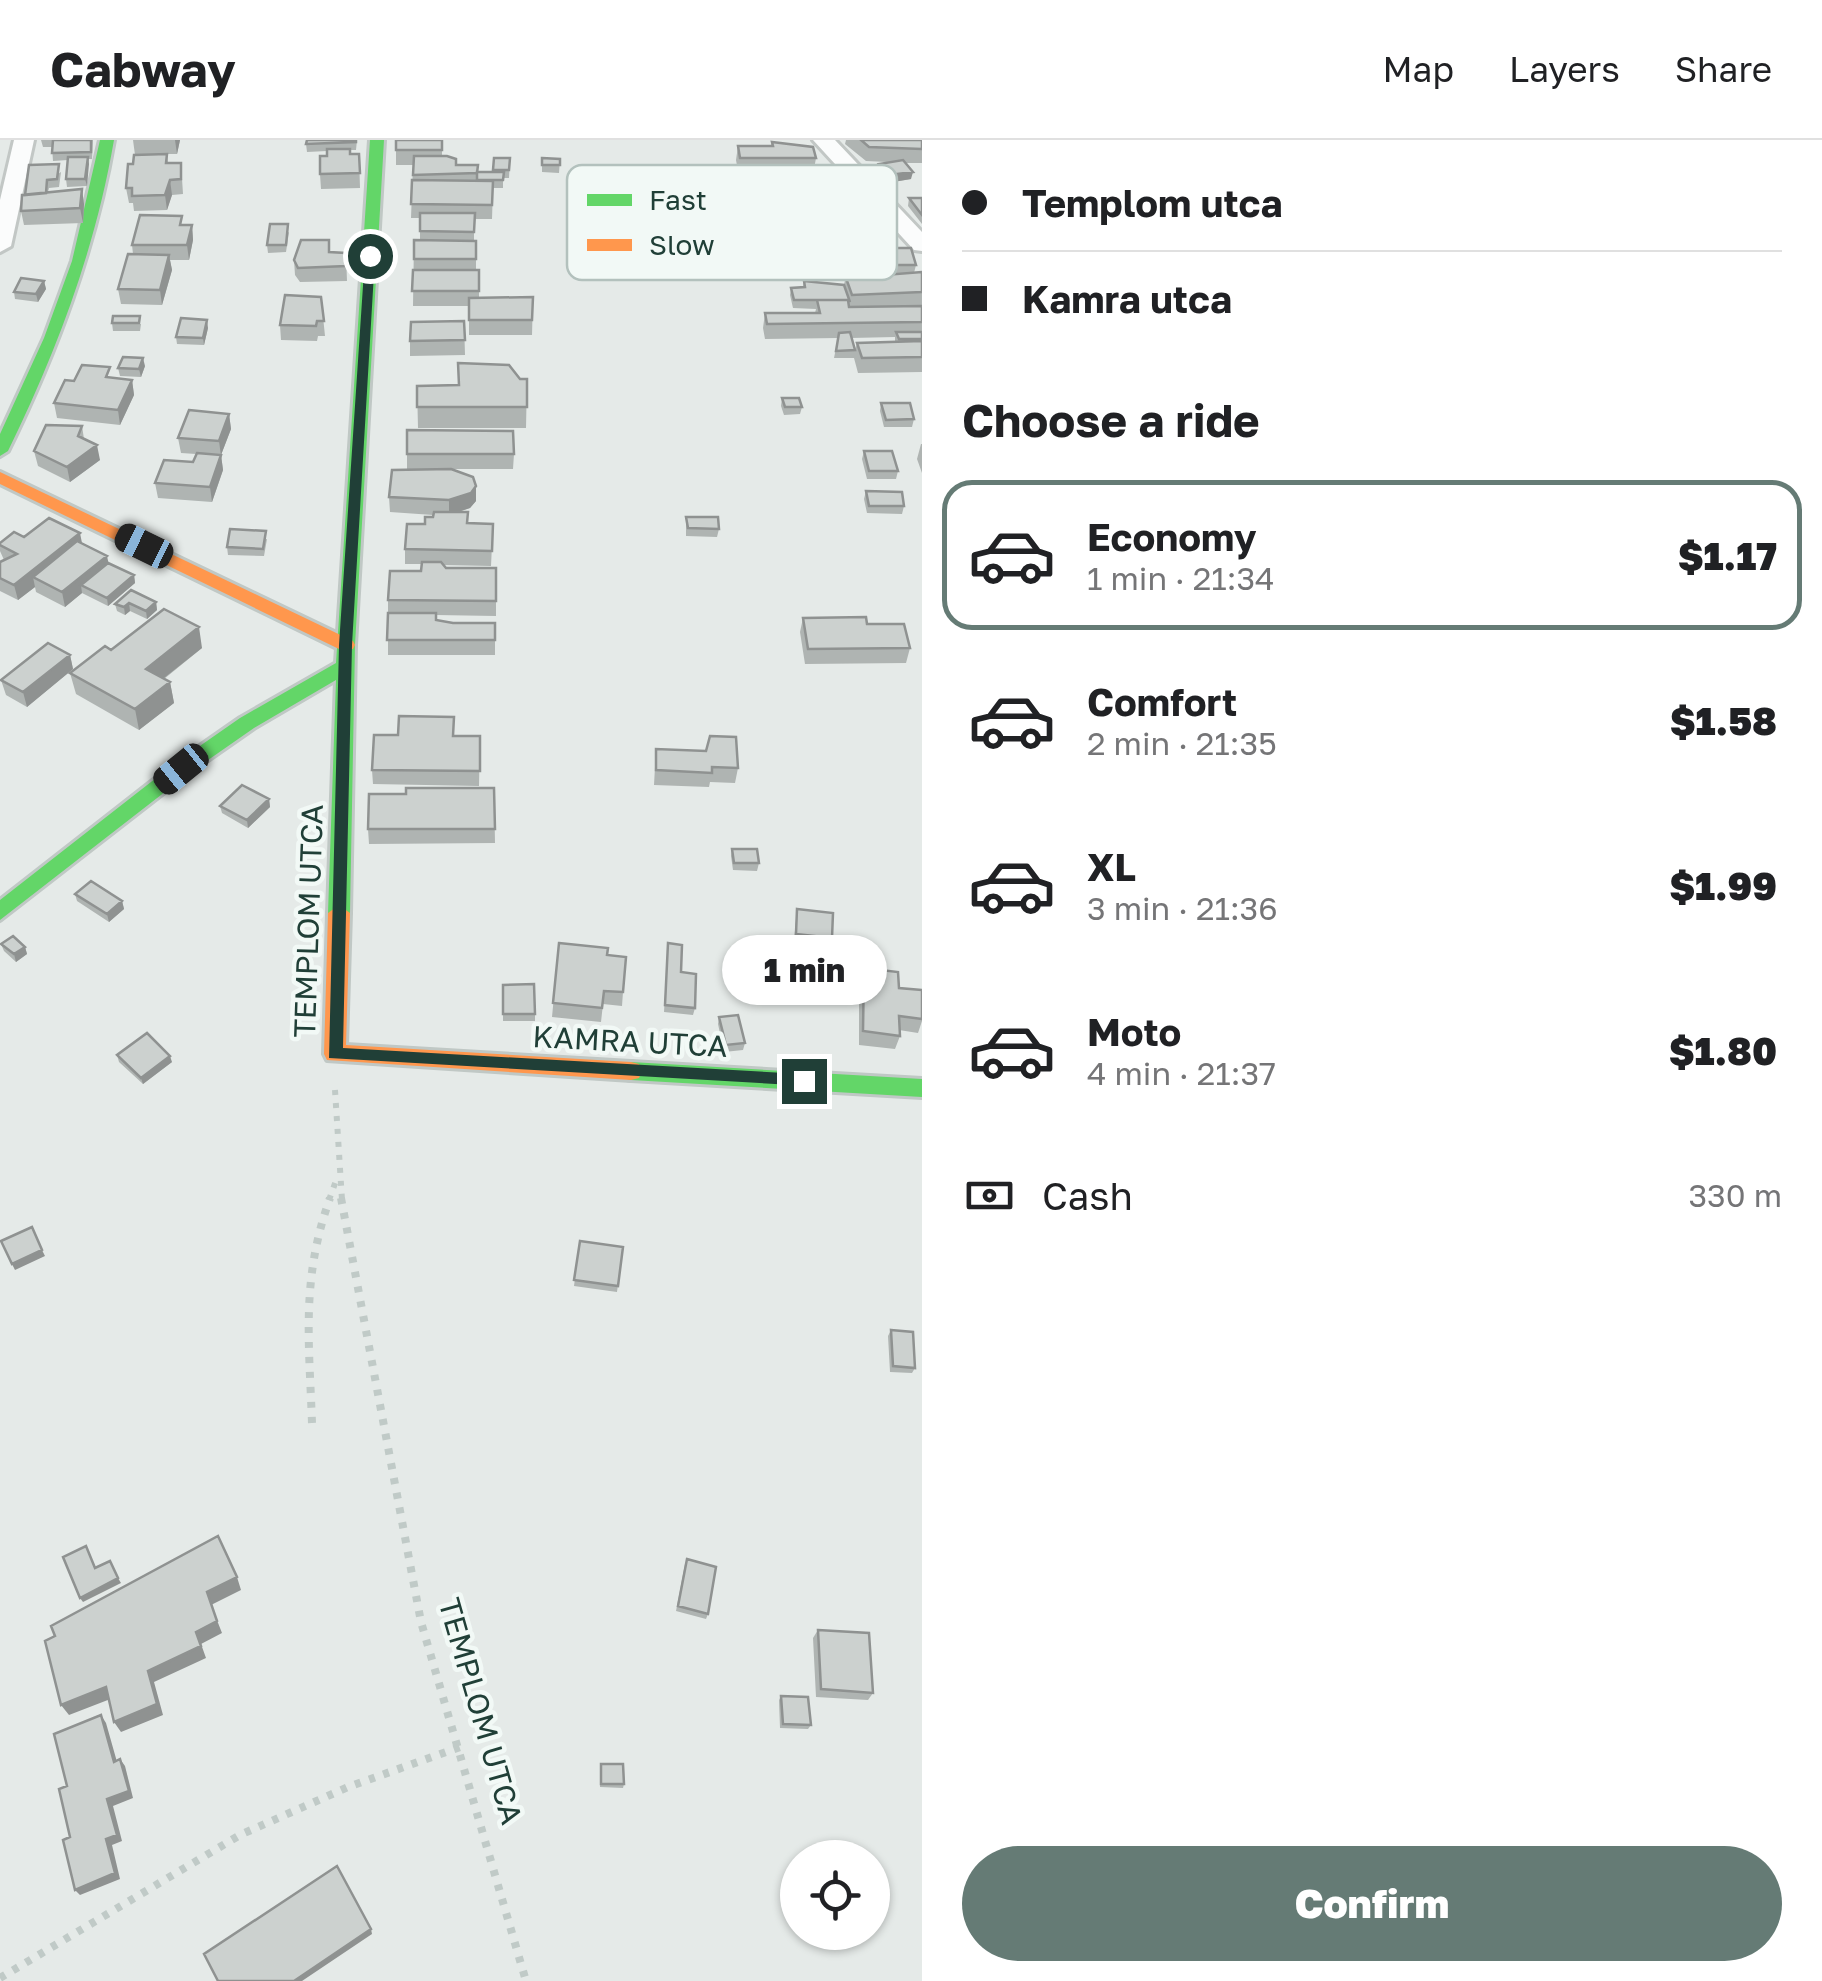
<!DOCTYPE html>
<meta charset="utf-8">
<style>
:root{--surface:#fff;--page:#f6f6f6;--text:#202124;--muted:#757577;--line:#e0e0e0;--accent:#657b75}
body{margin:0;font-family:"Golos Text",sans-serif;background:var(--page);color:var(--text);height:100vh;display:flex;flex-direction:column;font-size:38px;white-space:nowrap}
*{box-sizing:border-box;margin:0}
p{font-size:32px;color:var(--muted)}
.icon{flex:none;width:55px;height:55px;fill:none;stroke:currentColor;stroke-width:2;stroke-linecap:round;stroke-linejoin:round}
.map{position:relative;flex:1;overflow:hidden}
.panel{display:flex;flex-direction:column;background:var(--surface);width:900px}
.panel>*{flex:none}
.hud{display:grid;align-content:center;height:220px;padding:0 40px;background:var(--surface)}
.fabs{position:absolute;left:780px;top:1700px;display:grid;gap:20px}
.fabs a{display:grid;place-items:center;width:110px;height:110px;border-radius:50%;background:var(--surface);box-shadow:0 2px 8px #0004;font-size:50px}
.end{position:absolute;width:45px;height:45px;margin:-22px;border:12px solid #203f37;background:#fff;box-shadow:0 0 0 5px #fff}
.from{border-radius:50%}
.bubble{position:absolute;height:70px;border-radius:35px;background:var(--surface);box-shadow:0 2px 8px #0004;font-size:32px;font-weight:800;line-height:70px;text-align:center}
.car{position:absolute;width:30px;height:60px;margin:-30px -15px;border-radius:12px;box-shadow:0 0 8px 2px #0007;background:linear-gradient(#222 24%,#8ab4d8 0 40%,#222 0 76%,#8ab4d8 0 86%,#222 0)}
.hud b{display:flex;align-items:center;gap:35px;height:95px;font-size:38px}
.hud b+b{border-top:2px solid var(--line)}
.hud i{width:25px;height:25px;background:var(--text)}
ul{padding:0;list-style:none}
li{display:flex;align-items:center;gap:30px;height:150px;margin:0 20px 15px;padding:0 20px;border:5px solid transparent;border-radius:30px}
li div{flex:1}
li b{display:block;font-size:38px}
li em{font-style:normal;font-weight:800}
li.current{border-color:var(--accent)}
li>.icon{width:90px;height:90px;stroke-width:1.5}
h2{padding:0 40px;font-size:45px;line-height:120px}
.pay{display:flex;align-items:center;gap:25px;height:110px;padding:0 40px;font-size:38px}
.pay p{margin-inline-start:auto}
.action{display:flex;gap:20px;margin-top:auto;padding:20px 40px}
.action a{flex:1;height:115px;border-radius:60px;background:var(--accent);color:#fff;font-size:40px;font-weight:800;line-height:115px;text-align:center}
header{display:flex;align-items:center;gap:60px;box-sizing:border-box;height:140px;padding:0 50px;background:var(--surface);border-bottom:2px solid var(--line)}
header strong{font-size:48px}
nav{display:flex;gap:55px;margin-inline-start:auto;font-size:35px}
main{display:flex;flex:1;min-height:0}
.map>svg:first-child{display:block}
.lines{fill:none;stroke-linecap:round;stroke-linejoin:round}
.street-casing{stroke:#c2c7c5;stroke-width:6}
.fast-casing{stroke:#c0c8c5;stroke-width:6}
.slow-casing{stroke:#c0c8c5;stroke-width:6}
.path-far1{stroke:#c0cac7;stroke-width:6;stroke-dasharray:5 8;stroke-linecap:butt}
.path{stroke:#c0cac7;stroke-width:8;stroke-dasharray:6 9;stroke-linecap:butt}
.street{fill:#fbfcfc;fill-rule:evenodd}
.fast{fill:#63d668;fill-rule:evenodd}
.slow{fill:#ff974d;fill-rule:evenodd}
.wall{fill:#afb4b2;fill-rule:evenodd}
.shaded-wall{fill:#8f9291}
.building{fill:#ccd1cf;stroke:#8f9291;stroke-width:2.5}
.route{fill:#203f37}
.labels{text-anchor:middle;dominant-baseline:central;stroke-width:9;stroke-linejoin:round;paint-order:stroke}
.street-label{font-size:30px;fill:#203f37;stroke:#f2f9f6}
.key{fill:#f2f9f6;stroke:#b3c1bd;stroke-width:2.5}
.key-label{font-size:28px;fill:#203f37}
</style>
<header>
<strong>Cabway</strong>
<nav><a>Map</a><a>Layers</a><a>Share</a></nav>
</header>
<main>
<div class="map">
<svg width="922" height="1841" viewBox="0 0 922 1841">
<rect width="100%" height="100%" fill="#e5eae8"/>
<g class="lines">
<defs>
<path id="street" d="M14 0H34L11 106 0 112V60Z
M813 0H835L922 92V111L914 110Z"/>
<path id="fast" d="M100 0H114C95 110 57 211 8 311L0 316V294L44 198 72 121Z
M370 0H384L355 505 350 773 339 781 328 773 336 540 254 588 188 634 0 780V760L174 624 240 578 336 523Z
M631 922 922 939V957L631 940 623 938 620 931 623 924Z"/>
<path id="slow" d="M0 332 353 501 355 505 353 509H339L0 344Z
M339 765 350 773 346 905 631 922 639 924 642 931 639 938 631 940 327 920 324 914 328 773Z"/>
</defs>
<!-- street casing -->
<use href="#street" class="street-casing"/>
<!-- fast casing -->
<use href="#fast" class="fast-casing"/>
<!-- slow casing -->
<use href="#slow" class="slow-casing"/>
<!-- path-far1 -->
<path class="path-far1" d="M335 950 342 1060
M329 1060 337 1038"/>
<!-- path -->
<path class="path" d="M341 1058 421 1482 526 1841
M312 1283C309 1199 301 1139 330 1058
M0 1838 240 1695 348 1647 460 1607"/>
<!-- street -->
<use href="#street" class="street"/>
<!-- fast -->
<use href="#fast" class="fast"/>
<!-- slow -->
<use href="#slow" class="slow"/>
</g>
<!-- wall -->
<path class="wall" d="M41 0H93L92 19H88L87 46 67 47 66 39 68 20 53 21 52 7H43Z
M133 0H180L177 14H167L168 23H181L183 54 172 55 167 70 134 71 133 63H129L126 48 135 15Z
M357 0 356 10H350V14H359L360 48 321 49 320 34 327 16V11L307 12 306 4Z
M396 0H442V16L456 25H478L477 39 493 32 494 18H510L509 38H503V48H493L492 79H474V101H476V130H479V158L533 157 532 195H469V166H413L414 100H420V78H411L413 25H396Z
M846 0H922V23H906L911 39 887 43 877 31 879 24 887 22 866 21 845 4Z
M772 2 816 18 814 29 842 45 840 57 854 72 852 83 895 99 893 108 916 125 914 133 922 132V232L858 233 854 218H834L838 198 765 199 763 188 765 173H815L816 169 793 168 790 155 791 148 803 147 804 141 844 145 845 140H810L807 126 810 113H757L755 101 758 86 793 87 794 85 774 84 773 69 775 58 729 57 730 32 738 31 736 20 738 6H771ZM895 197V202L857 203 855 210 851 198Z
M542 18 560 19 559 33 542 32Z
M61 32 59 47 49 48 48 52 84 64 83 83 24 85 21 71 25 55Z
M909 58H922V84L908 66Z
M183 85H192L193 100 189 120H170L172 130 162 165 121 164 118 149 133 114 132 105Z
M289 92 286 112 268 113 267 105Z
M590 111 633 113 632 135 589 133Z
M330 112 346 113 347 141 300 142 295 135 294 120Z
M44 141 46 149 38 162 15 159 14 152Z
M321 157 325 196H318L317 201 281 200 280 185Z
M464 181 465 215 410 216V201Z
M112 183 141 184 140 191H113Z
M208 188 204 205 177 204 176 197Z
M458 223 520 239H527L526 288H418L417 246 458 245Z
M145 226 141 237 120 236 118 228Z
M112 238 132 240 134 255 120 285 57 278 54 263 74 241Z
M782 258 802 267 800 274 784 275 781 266Z
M881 263 914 279 912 287H884L880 271Z
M229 274 231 289 221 315 223 330 212 362 158 358 155 343 193 322 196 314 181 313 178 298Z
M82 286 84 299 100 320 70 342 38 326 34 311Z
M407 290 514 314 513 329H452L476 361 470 368 458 372 468 383 493 384 491 426 443 425 446 428H496V476L436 475V480L495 500V515H388V460L421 431 422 424H405V409L425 384 433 377V375L390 372 389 357 451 329H407Z
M921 304H922V333L917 319Z
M864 311 898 331 896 339H867L862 319Z
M866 351 904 366 902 374 867 373 864 359Z
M686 377 719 389 717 397 686 396Z
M24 397 83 404 108 423 134 435 135 443 108 466 82 453 65 467 36 452 35 447 18 460 0 451V422L4 420 0 411V403Z
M267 399 264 416 228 415 227 407Z
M156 462 157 470 147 479 130 471 125 475 117 471 115 464Z
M803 478 867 484 910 508 906 523 805 524 800 492Z
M202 508 164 539 170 542 174 563 139 590 76 554 70 533 111 510Z
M70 515 73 529 27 567 6 555 1 540Z
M454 596H480L479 646 373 644 372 630Z
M656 609 738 628 735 643 710 642 709 647 654 645Z
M494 648 495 703 369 704 368 689 406 654Z
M269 659 270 667 248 688 222 673 220 666Z
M732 709 759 723 757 731 733 730 731 716Z
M75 754 122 761 124 769 109 782 77 761Z
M797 769 832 798 830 805 794 801Z
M559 803 607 815 623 852 622 866 603 864 601 882 552 877Z
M668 803 695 868 693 875 664 872Z
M1 804 25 807 27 814 16 822 4 811Z
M864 828 899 848 922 850V881L918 893 899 890 900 896 895 909 859 905V842Z
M503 845 535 874V881H503Z
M719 877 745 903 743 910 724 912 718 884Z
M117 915 172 922 143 944 119 922Z
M580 1101 623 1107 617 1152 574 1146Z
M891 1190 915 1228 912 1233 890 1232 888 1196Z
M685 1424 708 1474 706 1479 676 1471Z
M818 1490 873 1553 868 1560 816 1557 813 1498Z
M781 1556 811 1585 808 1589 780 1588 779 1560Z
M601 1624 624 1644 623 1648 600 1647Z"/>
<!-- shaded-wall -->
<path class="shaded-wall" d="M175 0H180L177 14Z
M88 17 89 24 87 46 85 39Z
M913 32 911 39 887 43 889 35Z
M170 40 172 55 167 70 165 55Z
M82 49 84 64 83 83 80 68Z
M192 85 193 100 189 120 187 105Z
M169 115 172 130 162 165 160 150Z
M44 141 46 149 38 162 36 154Z
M207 180 208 188 204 205 203 198Z
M143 218 145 226 141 237 139 229Z
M132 240 134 255 120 285 118 270Z
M229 274 231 289 221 315 223 330 212 362 210 347 221 316 219 301Z
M97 305 100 320 70 342 67 327Z
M476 346V361L470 368 449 375V360Z
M80 393 83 408 33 437 35 447 18 460 14 445Z
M107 416 110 430 81 445 82 453 65 467 62 452Z
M134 435 135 443 108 466 107 458Z
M156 462 157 470 147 479 146 471Z
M129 463 130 471 125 475 124 467Z
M199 487 202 508 150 549 146 529Z
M70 515 73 529 27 567 23 552Z
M170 542 174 563 139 590 135 569Z
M269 659 270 667 248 688 247 680Z
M122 761 124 769 109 782 107 774Z
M25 807 27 814 16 822 14 814Z
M170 916 172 922 143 944 141 938Z
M42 1110 45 1116 15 1130 12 1124Z
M237 1437 241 1450 211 1465 222 1493 201 1504 206 1518 154 1542 163 1575 121 1592 114 1582 148 1531 196 1492 207 1452Z
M118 1438 121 1443 83 1462 80 1458Z
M106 1547 113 1558 69 1575 61 1565Z
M101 1575 106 1583 119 1629 114 1622Z
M120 1619 125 1626 133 1658 113 1666 122 1701 112 1705 120 1739 80 1755 75 1750Z
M371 1789 372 1794 302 1841H294Z"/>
<!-- building -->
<path class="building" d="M53 0H91V12L52 13Z
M307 0H356V2L306 4Z
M396 0H442V10H396Z
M861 0H922V9L869 7Z
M772 2 813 7 816 18H740L738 6H773Z
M327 9H350V14H359L360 33 320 34V16H327Z
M167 14 166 23H181V39L170 40 165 55 132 56V48H126L128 24H133L134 15Z
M414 16H447L456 19V25H478L477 33 413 35Z
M68 17H88L85 39H66Z
M494 18H510L509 30H493Z
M542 18 560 19V25H542Z
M903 20 913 32 889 35 879 24Z
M59 24 57 39 47 40 46 53 25 55 29 25Z
M477 32H504L503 40H477Z
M412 40 493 41 492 65 411 64Z
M82 49 80 68 21 71 22 55Z
M909 58H922V75Z
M420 73H475L474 92 420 91Z
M140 75 182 76 180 85H192L187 105H132Z
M270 84H288L286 105H267Z
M301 100H329V112L346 113V126L298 128 294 120Z
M414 100 476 101V119H414Z
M828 108H911L916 125H813L810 111H829Z
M128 114 169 115 160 150 118 149Z
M413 130H479V151H412Z
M922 132V152L852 155 846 138Z
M21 138 44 141 36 154 14 152Z
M804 141 844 145 850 162 848 160H794L791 148 805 147Z
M285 155 321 157 324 181H317L316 186 280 185Z
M533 157 532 180H469V158Z
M817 160H848L849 167 922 166V182L767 184 765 173H820Z
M113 176H140L139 183H112Z
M181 178 207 180 203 198 176 197Z
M464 181 465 200 410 201 411 182Z
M850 192 855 210 836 211 839 193Z
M896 192H922V199H899Z
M922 201V217L862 218 857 203Z
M123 217 143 218 139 229 118 228Z
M458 223 509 225 520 239H527V267H417V246L459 245Z
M82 225 110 227 106 237 132 240 118 270 54 263 65 240 74 241Z
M782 258H799L802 267H785Z
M881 263H910L914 279 886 280Z
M189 270 229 274 219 301 178 298Z
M46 285 82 286 78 296 97 305 67 327 34 311Z
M407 290 513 291 514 314H407Z
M864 311H892L898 331H869Z
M197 313 221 315 210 347 155 343 164 320 193 322Z
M451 329 473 337 476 346 471 353 449 360 389 357 392 330Z
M866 351 902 352 904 366H869Z
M434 372H468L467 383 493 384 492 411 405 409 407 384H425V377H433Z
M686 377H718L719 389 688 388Z
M49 378 80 393 14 445 0 438V422L17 414 0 405V403L14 392 24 397Z
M230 389 266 391 263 409 227 407Z
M77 401 107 416 62 452 33 437Z
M422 422H441L446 428H496V461L388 460 390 431H421Z
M108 423 134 435 107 458 81 445Z
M131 450 156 462 146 471 129 463 124 467 115 464Z
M164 469 199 487 146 529 170 542 135 569 70 533 105 506 111 510Z
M388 473H436V480L453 483H495V500H387Z
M866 477 867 484H904L910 508 808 509 803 478Z
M48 503 70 515 23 552 1 540Z
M399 576 454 577 453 596H480V631L372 630 374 595H398Z
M710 596 736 597 738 628 712 627V633L656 630V609L706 611Z
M242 645 269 659 247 680 220 666Z
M406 648H494L495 689H368L369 654H406Z
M732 709H757L759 723H734Z
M91 741 122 761 107 774 75 754Z
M797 769 833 773 832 798 796 794Z
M13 796 25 807 14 814 1 804Z
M559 803 608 808 607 815 626 817 623 852 604 851 602 868 553 863Z
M668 803 682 805 681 832 696 834 695 868 665 865Z
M864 828 898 832 899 848 922 850V879L899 876 900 896 863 891Z
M534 844 535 874H503V845Z
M738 875 745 903 726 905 719 877Z
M147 893 170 916 141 938 117 915Z
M32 1087 42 1110 12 1124 1 1101Z
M580 1101 623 1107 618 1146 574 1140Z
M891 1190 913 1192 915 1228 893 1226Z
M218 1396 237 1437 207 1452 217 1481 196 1492 201 1506 148 1531 157 1564 114 1582 106 1547 61 1565 45 1501 55 1496 51 1486Z
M86 1406 95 1428 110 1421 118 1438 80 1458 63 1417Z
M687 1419 716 1427 708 1474 678 1466Z
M818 1490 869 1493 873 1553 821 1549Z
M781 1556 808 1557 811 1585 783 1584Z
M101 1575 114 1622 120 1619 129 1651 107 1659 117 1695 106 1699 115 1733 75 1750 63 1700 70 1697 59 1649 67 1646 54 1594Z
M601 1624H623L624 1644H601Z
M337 1726 371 1789 294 1841H218L204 1814Z"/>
<!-- route -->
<path class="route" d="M370 113 375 116 352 505 343 908 804 934 810 936V946L329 918 339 505 365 116Z"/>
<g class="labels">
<!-- street labels -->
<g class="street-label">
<text transform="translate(308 781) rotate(-88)">TEMPLOM UTCA</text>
<text transform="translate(630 901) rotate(3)">KAMRA UTCA</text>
<text transform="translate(481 1571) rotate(74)">TEMPLOM UTCA</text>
</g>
</g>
<!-- legend -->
<rect x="567" y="25" width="330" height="115" rx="15" class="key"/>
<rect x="587" y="54" width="45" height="12" fill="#63d668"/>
<rect x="587" y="99" width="45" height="12" fill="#ff974d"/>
<g class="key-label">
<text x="649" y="70">Fast</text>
<text x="649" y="115">Slow</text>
</g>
</svg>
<div class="fabs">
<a><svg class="icon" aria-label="locate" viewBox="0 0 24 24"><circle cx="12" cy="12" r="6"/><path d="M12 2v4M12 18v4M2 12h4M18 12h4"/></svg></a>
</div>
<i class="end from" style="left:370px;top:116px"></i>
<i class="end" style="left:804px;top:941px"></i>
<div class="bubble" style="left:722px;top:795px;width:165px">1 min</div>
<i class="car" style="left:144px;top:406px;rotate:296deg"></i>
<i class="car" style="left:181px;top:629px;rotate:231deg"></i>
</div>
<section class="panel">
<div class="hud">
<b><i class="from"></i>Templom utca</b>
<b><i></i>Kamra utca</b>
</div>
<h2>Choose a ride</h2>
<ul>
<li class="current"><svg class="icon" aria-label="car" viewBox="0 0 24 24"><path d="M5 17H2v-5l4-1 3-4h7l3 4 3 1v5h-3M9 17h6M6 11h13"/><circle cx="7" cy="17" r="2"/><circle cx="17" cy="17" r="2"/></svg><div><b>Economy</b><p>1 min · 21:34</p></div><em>$1.17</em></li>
<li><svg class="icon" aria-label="car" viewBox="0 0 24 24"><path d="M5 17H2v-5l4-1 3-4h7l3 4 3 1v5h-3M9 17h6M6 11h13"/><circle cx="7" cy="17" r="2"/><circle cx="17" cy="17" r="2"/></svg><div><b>Comfort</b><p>2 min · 21:35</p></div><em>$1.58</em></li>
<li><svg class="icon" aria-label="car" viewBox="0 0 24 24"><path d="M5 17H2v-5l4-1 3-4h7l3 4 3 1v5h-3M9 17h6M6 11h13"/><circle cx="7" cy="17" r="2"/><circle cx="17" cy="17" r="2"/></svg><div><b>XL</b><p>3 min · 21:36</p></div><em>$1.99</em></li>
<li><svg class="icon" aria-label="car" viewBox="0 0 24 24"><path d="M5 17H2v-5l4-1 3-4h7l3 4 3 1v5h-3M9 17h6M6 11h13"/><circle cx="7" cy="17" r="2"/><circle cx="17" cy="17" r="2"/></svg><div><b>Moto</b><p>4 min · 21:37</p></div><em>$1.80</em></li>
</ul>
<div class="pay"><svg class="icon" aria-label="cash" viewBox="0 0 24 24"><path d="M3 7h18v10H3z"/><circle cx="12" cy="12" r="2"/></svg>Cash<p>330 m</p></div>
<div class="action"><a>Confirm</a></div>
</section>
</main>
